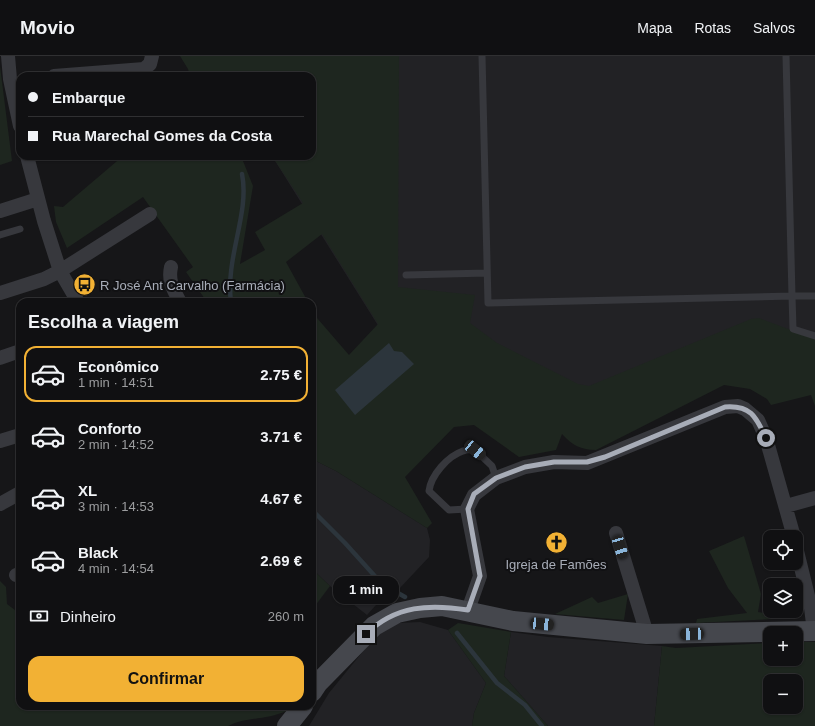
<!DOCTYPE html>
<html lang="pt">
<meta charset="utf-8">
<style>
:root{--surface:#101012;--page:#19191b;--text:#f1f3f6;--muted:#9c9d9f;--line:#303032;--accent:#f2b134}
body{margin:0;font-family:Arial,sans-serif;background:var(--page);color:var(--text);height:100vh;display:flex;flex-direction:column;font-size:15px;white-space:nowrap}
*{box-sizing:border-box;margin:0}
p{font-size:13px;color:var(--muted)}
.icon{flex:none;width:22px;height:22px;fill:none;stroke:currentColor;stroke-width:2;stroke-linecap:round;stroke-linejoin:round}
.map{position:relative;flex:1;overflow:hidden}
.drawer{position:absolute;left:16px;top:242px;width:300px;height:412px;display:flex;flex-direction:column;background:var(--surface);border-radius:12px;box-shadow:0 1px 3px #0004,0 0 0 1px var(--line)}
.drawer>*{flex:none}
.banner{position:absolute;left:16px;top:16px;width:300px;height:88px;border-radius:12px;box-shadow:0 1px 3px #0004,0 0 0 1px var(--line);display:grid;align-content:center;height:88px;padding:0 12px;background:var(--surface)}
.fabs{position:absolute;left:763px;top:474px;display:grid;gap:8px}
.fabs a{display:grid;place-items:center;width:40px;height:40px;border-radius:8px;background:var(--surface);box-shadow:0 1px 3px #0004,0 0 0 1px var(--line);font-size:20px}
.end{position:absolute;width:18px;height:18px;margin:-9px;border:5px solid #a8adb8;background:#111;box-shadow:0 0 0 2px #111}
.from{border-radius:50%}
.bubble{position:absolute;height:28px;border-radius:12px;background:var(--surface);box-shadow:0 1px 3px #0004,0 0 0 1px var(--line);font-size:13px;font-weight:600;line-height:28px;text-align:center}
.car{position:absolute;width:12px;height:24px;margin:-12px -6px;border-radius:5px;box-shadow:0 0 3px 1px #0007;background:linear-gradient(#222 24%,#8ab4d8 0 40%,#222 0 76%,#8ab4d8 0 86%,#222 0)}
.banner b{display:flex;align-items:center;gap:14px;height:38px;font-size:15px}
.banner b+b{border-top:1px solid var(--line)}
.banner i{width:10px;height:10px;background:var(--text)}
ul{padding:0;list-style:none}
li{display:flex;align-items:center;gap:12px;height:56px;margin:0 8px 6px;padding:0 4px;border:2px solid transparent;border-radius:12px}
li div{flex:1}
li b{display:block;font-size:15px}
li em{font-style:normal;font-weight:600}
li.selected{border-color:var(--accent)}
li>.icon{width:36px;height:36px;stroke-width:1.5}
h2{padding:0 12px;font-size:18px;line-height:48px}
.pay{display:flex;align-items:center;gap:10px;height:44px;padding:0 12px;font-size:15px}
.pay p{margin-inline-start:auto}
.action{display:flex;gap:8px;margin-top:auto;padding:8px 12px}
.action a{flex:1;height:46px;border-radius:12px;background:var(--accent);color:#111;font-size:16px;font-weight:600;line-height:46px;text-align:center}
header{display:flex;align-items:center;gap:24px;box-sizing:border-box;height:56px;padding:0 20px;background:var(--surface);border-bottom:1px solid var(--line)}
header strong{font-size:19px}
nav{display:flex;gap:22px;margin-inline-start:auto;font-size:14px}
.map>svg:first-child{display:block}
.built{fill:#222225}
.green{fill:#1e261f;fill-rule:evenodd}
.water{fill:#2c353c}
.lines{fill:none;stroke-linecap:round;stroke-linejoin:round}
.stream{stroke:#2c353c;stroke-width:4.5}
.service{stroke:#37383d;stroke-width:7}
.minor{stroke:#37383d;stroke-width:14}
.secondary{stroke:#45474d;stroke-width:20}
.route{stroke:#a8adb8;stroke-width:5}
.labels{text-anchor:middle;dominant-baseline:central;stroke-width:4;stroke-linejoin:round;paint-order:stroke}
.poi-label{font-size:13px;fill:#a8adb8;stroke:#111113;text-anchor:start}
</style>
<header>
<strong>Movio</strong>
<nav><a>Mapa</a><a>Rotas</a><a>Salvos</a></nav>
</header>
<div class="map">
<svg width="815" height="670" viewBox="0 0 815 670">
<rect width="100%" height="100%" fill="#161618"/>
<!-- built -->
<path class="built" d="M204 0H815V322L750 297 562 378 394 295 272 100H312V20Z
M312 403 336 415 427 472 430 484 429 501 399 533 384 540 367 559 330 530 312 513Z
M420 566 448 574 486 627 474 657 472 670H309L329 637 378 577 398 567Z
M511 576 548 581 662 590 654 670H548L504 620Z"/>
<!-- green -->
<path class="green" d="M180 0H399L398 231 475 239 470 267 497 287 578 328 589 330 751 263 759 262 815 283V350L811 339 771 349 767 343 750 333 724 329 596 394C581 394 572 389 562 378L556 394 519 401 474 369 454 371 405 421 432 467 427 472 336 415 312 403V253L317 262 349 299 378 268 322 178 286 206 308 246H207L186 216 193 211 143 141 67 192 56 166 54 150 63 151 123 100H241L253 130 240 208 265 194 255 176 303 147 272 100H312V20H190L188 13Z
M0 10 12 105 0 109Z
M744 480 761 538 758 556 782 560 774 563 696 567 697 563 747 557 728 532 709 495Z
M312 513 330 530 312 554Z
M0 525 6 531 7 548 20 558V650H281L286 655C267 664 246 661 228 670H0Z
M628 538 624 564 555 558 592 541 598 547Z
M458 567 511 576 504 620 548 670H472L474 657 486 627 448 574Z
M796 586H815V670H654L662 590 676 592 770 587V603H796ZM770 625H796V651H770Z"/>
<!-- water -->
<path class="water" d="M389 287 394 295 402 296 414 308 355 359 335 334Z"/>
<g class="lines">
<!-- stream -->
<path class="stream" d="M231 246C225 202 250 157 242 118
M312 454 345 487 382 528 405 541
M457 577 497 627 525 649 542 670"/>
<!-- service -->
<path class="service" d="M482 0 488 247 792 240 793 273 815 280
M786 0 792 240H815
M0 179 20 173
M406 219 487 217
M467 453 449 454 429 435C431 419 448 400 463 395 467 393 471 394 475 394L492 410 496 422"/>
<!-- minor -->
<path class="minor" d="M8 0 10 23 20 70
M54 20 144 13 150 8 152 0
M27 100 44 165 60 215 78 246
M0 155 38 143
M171 211C168 225 173 233 180 246
M0 237 44 223 60 215 150 158
M0 302 20 295
M0 385 20 379
M0 448 20 437
M786 450 815 442
M616 477 647 578
M796 491 811 552 814 575
M16 519 20 518
M468 554 480 520 467 453 474 439 496 422 525 411 554 406 587 407 725 351 738 350 745 353 758 364 766 382 794 481"/>
<!-- secondary -->
<path class="secondary" d="M312 636 318 627 374 570 397 557 420 552 442 550 513 565 647 578 815 575
M287 670 303 650"/>
</g>
<g class="lines">
<!-- route -->
<path class="route" d="M366 578C396 549 430 548 468 554L480 520 468 453 474 438 496 422 525 411 554 406H587L605 401 725 351C751 349 756 361 766 382"/>
</g>
<!-- icons -->
<defs>
<symbol id="bus-disc" viewBox="-11 -11 22 22"><circle r="9.5" fill="#f2b134" stroke="#111113"/><path d="M-5-6H5V4H4V6H2V4H-2V6H-4V4H-5ZM-3.5-4V0h7V-4ZM-3.5 1.2v1.5H-2V1.2ZM2 1.2v1.5H3.5V1.2Z" fill="#111"/></symbol>
<symbol id="church-disc" viewBox="-11 -11 22 22"><circle r="9.5" fill="#f2b134" stroke="#111113"/><path d="M-1.2-6h2.4v3.5h3.3v2.4h-3.3V6h-2.4V-.1h-3.3v-2.4h3.3Z" fill="#111"/></symbol>
</defs>
<g fill-rule="evenodd">
<use href="#bus-disc" x="72" y="216" width="25" height="25"/>
<use href="#church-disc" x="544" y="474" width="25" height="25"/>
</g>
<g class="labels">
<!-- poi labels -->
<g class="poi-label">
<text x="100" y="229">R José Ant Carvalho (Farmácia)</text>
<text x="556" y="508" text-anchor="middle">Igreja de Famões</text>
</g>
</g>
</svg>
<div class="fabs">
<a><svg class="icon" aria-label="locate" viewBox="0 0 24 24"><circle cx="12" cy="12" r="6"/><path d="M12 2v4M12 18v4M2 12h4M18 12h4"/></svg></a>
<a><svg class="icon" aria-label="layers" viewBox="0 0 24 24"><path d="M12 4l9 5-9 5-9-5zM3 14l9 5 9-5"/></svg></a>
<a>+</a>
<a>−</a>
</div>
<i class="end from" style="left:766px;top:382px"></i>
<i class="end" style="left:366px;top:578px"></i>
<div class="bubble" style="left:333px;top:520px;width:66px">1 min</div>
<i class="car" style="left:475px;top:394px;rotate:129deg"></i>
<i class="car" style="left:620px;top:491px;rotate:163deg"></i>
<i class="car" style="left:542px;top:568px;rotate:95deg"></i>
<i class="car" style="left:692px;top:578px;rotate:268deg"></i>
<div class="banner">
<b><i class="from"></i>Embarque</b>
<b><i></i>Rua Marechal Gomes da Costa</b>
</div>
<section class="drawer">
<h2>Escolha a viagem</h2>
<ul>
<li class="selected"><svg class="icon" aria-label="car" viewBox="0 0 24 24"><path d="M5 17H2v-5l4-1 3-4h7l3 4 3 1v5h-3M9 17h6M6 11h13"/><circle cx="7" cy="17" r="2"/><circle cx="17" cy="17" r="2"/></svg><div><b>Econômico</b><p>1 min · 14:51</p></div><em>2.75 €</em></li>
<li><svg class="icon" aria-label="car" viewBox="0 0 24 24"><path d="M5 17H2v-5l4-1 3-4h7l3 4 3 1v5h-3M9 17h6M6 11h13"/><circle cx="7" cy="17" r="2"/><circle cx="17" cy="17" r="2"/></svg><div><b>Conforto</b><p>2 min · 14:52</p></div><em>3.71 €</em></li>
<li><svg class="icon" aria-label="car" viewBox="0 0 24 24"><path d="M5 17H2v-5l4-1 3-4h7l3 4 3 1v5h-3M9 17h6M6 11h13"/><circle cx="7" cy="17" r="2"/><circle cx="17" cy="17" r="2"/></svg><div><b>XL</b><p>3 min · 14:53</p></div><em>4.67 €</em></li>
<li><svg class="icon" aria-label="car" viewBox="0 0 24 24"><path d="M5 17H2v-5l4-1 3-4h7l3 4 3 1v5h-3M9 17h6M6 11h13"/><circle cx="7" cy="17" r="2"/><circle cx="17" cy="17" r="2"/></svg><div><b>Black</b><p>4 min · 14:54</p></div><em>2.69 €</em></li>
</ul>
<div class="pay"><svg class="icon" aria-label="cash" viewBox="0 0 24 24"><path d="M3 7h18v10H3z"/><circle cx="12" cy="12" r="2"/></svg>Dinheiro<p>260 m</p></div>
<div class="action"><a>Confirmar</a></div>
</section>
</div>
